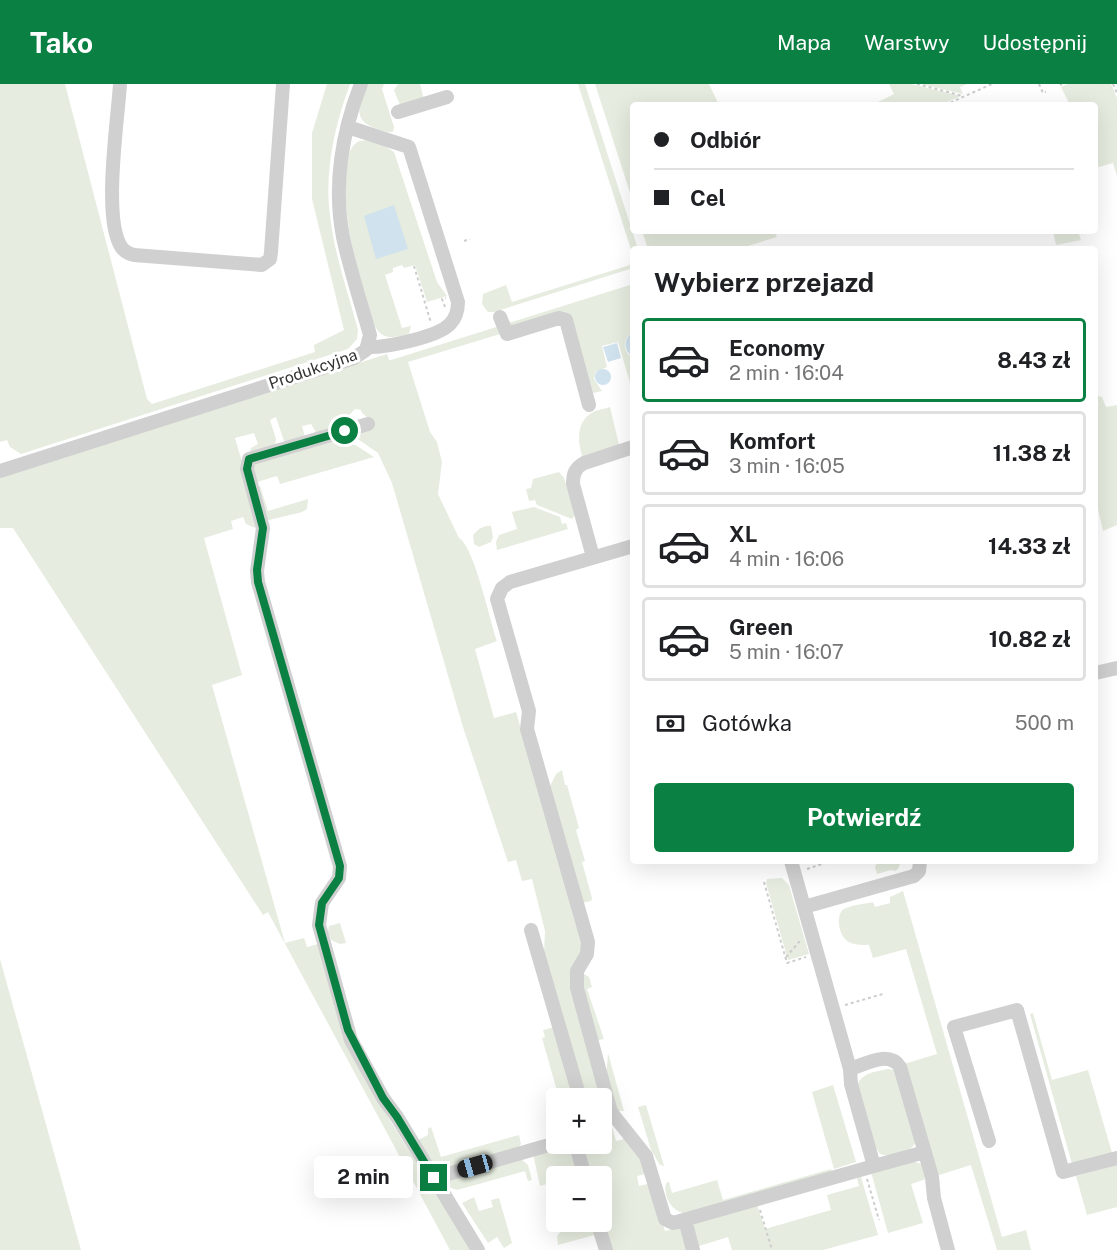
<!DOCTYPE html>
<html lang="pl">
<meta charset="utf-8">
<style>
:root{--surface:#fff;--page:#f6f6f6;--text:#202124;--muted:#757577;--line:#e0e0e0;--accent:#0b8043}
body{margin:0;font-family:"Public Sans",sans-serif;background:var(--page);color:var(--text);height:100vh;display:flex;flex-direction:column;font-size:22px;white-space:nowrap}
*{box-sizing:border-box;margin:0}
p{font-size:20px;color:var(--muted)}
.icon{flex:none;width:33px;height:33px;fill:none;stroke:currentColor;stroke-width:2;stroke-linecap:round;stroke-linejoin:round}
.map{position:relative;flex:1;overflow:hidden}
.drawer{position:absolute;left:630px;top:162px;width:468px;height:618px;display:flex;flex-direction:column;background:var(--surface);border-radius:6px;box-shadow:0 6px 24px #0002}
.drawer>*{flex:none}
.hud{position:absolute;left:630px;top:18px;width:468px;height:132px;border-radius:6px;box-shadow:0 6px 24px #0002;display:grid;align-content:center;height:132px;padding:0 24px;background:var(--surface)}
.tools{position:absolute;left:546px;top:1004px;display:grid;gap:12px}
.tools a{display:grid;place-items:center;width:66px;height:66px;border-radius:6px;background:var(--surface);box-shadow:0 6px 24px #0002;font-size:30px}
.end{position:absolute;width:27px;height:27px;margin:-14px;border:8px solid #0b8043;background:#fff;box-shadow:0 0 0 3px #fff}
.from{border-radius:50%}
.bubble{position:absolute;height:42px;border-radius:6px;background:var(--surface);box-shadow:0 6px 24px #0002;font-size:20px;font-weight:700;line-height:42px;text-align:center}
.car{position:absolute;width:18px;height:36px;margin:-18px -9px;border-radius:8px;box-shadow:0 0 4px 2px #0007;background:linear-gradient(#222 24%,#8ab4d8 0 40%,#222 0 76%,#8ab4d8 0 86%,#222 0)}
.hud b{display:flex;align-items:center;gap:21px;height:57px;font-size:22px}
.hud b+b{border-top:2px solid var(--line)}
.hud i{width:15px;height:15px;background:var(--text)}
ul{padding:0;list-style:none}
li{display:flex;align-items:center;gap:18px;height:84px;margin:0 12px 9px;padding:0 12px;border:3px solid var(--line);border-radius:6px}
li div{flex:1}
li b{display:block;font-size:22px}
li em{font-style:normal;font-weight:700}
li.active{border-color:var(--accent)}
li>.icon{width:54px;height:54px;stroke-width:1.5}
h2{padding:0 24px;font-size:27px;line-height:72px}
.pay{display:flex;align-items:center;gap:15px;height:66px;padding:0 24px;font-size:22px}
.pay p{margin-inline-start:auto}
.button{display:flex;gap:12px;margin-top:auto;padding:12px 24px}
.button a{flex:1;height:69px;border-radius:6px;background:var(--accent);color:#fff;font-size:24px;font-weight:700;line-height:69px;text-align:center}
header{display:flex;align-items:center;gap:36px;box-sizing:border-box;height:84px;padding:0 30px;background:var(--accent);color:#fff}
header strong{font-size:28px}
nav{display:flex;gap:33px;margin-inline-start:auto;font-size:21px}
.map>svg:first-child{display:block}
.green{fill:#e6ecdf}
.water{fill:#cfe2ee}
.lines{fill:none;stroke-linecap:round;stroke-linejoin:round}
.path{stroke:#cdcdcd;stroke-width:2;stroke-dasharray:3 3;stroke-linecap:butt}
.minor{stroke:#d0d0d0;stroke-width:14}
.route{stroke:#0b8043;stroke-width:8}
.labels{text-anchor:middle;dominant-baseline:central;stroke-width:6;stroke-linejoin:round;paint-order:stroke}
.street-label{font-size:16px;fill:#333;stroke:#fff}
</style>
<header>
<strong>Tako</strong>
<nav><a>Mapa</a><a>Warstwy</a><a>Udostępnij</a></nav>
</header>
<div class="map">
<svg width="1117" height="1166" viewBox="0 0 1117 1166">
<rect width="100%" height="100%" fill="#fff"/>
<!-- green -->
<path class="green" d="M0 0H65L147 315 152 320 315 268 314 261 344 246 312 115V49L327 0H350C335 40 324 88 330 131 334 170 348 208 358 246L357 255 348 265 21 370 10 363 7 356 0 358Z
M367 0H384L382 5 394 43 393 48C387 49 381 46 375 44 350 35 361 19 367 0Z
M398 0H420L424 15 400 21 394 6Z
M578 0H585L638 165H633V172Z
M595 0H709L719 21H633V118Z
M889 0H911L961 12 940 21H872L894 10Z
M921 0H967L960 3 963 10Z
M1067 0H1111L1117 14V92L1113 79 1099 83 1095 75V21H1070L1061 3Z
M369 56 385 62 394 68 437 198 447 212 427 218 415 181 404 184 402 181 393 184V188L385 191 402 244 411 242 409 250C394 254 381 257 374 240 360 191 342 142 346 90 348 77 347 64 359 57Z
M642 147H774L777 153 738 165H648Z
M1053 147H1078L1081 156 1056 161Z
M633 180V184L494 228H488L482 220 483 210 506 201 512 218Z
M633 200V247C622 256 622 266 633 275V302H631L618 258 602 262 607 283 596 288 594 295 602 307 593 309 566 230 408 278 430 348 437 358 442 378 438 410 459 454C474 462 490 537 497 557L475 565 494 634 516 628 584 861 573 904 616 1057 628 1054 649 1089 637 1092 639 1102 652 1099 665 1147 679 1144 687 1155 689 1166H609L601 1137 602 1092H588L583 1059H602V1014H584L544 869 545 847 532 795 522 797 516 776 508 778 463 643 392 399 378 369 352 351 368 334 362 329 361 326 355 325C344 337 332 348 317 350L311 340 302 342 305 353 286 359 284 357 276 333 270 336 276 355 275 362 252 369 250 367 251 364 258 360 254 349 235 354 256 426V443L255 444 246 440 243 433 231 437 233 445 204 454 242 591 212 601 285 859 304 854 307 863 318 860 378 1017 471 1166H450L268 828 263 831 13 444H0V394L387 270 389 276H391Z
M1098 312 1102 313 1106 323 1117 321V441L1103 447 1095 412V313Z
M610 323 619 361 582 372C578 358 576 340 590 330 595 326 604 325 610 323Z
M339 354 357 362 374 373 280 400 277 392 254 399V382L257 377Z
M559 388 564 394 575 431 572 435 537 421 535 416 529 417 526 405 531 404 533 395Z
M260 402 268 427 308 415 307 425 302 428 269 436 266 435 255 403Z
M534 423 560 433 562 440 566 439 568 445 497 466 496 458 499 451 517 445 512 428Z
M486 442H491L493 453 491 458 479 463 474 460 473 451 479 445Z
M562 686 565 701H567L579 744 576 746 585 777 582 778 592 814 591 817 582 819 550 702 556 690Z
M878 777H901L898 785 895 787 891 786 877 790 875 783Z
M782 794 789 801 809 870 788 876 766 799 767 795Z
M903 807 1002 1153 1026 1146 1031 1166H997L971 1081 936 1092 904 980 937 970 906 865 873 874 869 861C862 861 851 861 846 856 839 850 835 831 844 825 852 821 864 820 873 818L875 823 890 819V813Z
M340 839 346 859 340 860 331 856 328 848 329 842Z
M0 875 81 1166H0Z
M581 888 589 893 592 903 587 905 604 955 595 957Z
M1033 929 1052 996 1088 986 1112 1069 1072 1080 1030 930Z
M554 943 577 1014H559L542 954 545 953 543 946Z
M608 969 624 1027H617L606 996Z
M888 985 894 986 916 1058C910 1069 891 1074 880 1070L875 1062 857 1002C862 988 875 988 888 985Z
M833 1001 856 1078 834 1085 812 1008Z
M646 1021 664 1082 660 1081 651 1066 638 1023Z
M431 1043 441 1073 519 1051 521 1060 518 1064 438 1086 418 1056 428 1051V1045Z
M559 1062 571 1065 580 1090 572 1092H556V1097L540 1102 534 1074 535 1071Z
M521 1075 528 1081 532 1096 528 1097 525 1087 457 1106 449 1103V1096Z
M912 1077 924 1081 929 1094 911 1100 923 1139 888 1149 871 1088Z
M1117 1081V1123L1087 1131 1076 1092Z
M831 1085 832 1089 687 1130C672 1128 663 1113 666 1099L669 1098 672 1109 717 1096 723 1116Z
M861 1093 878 1151 823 1166H732L728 1153 696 1163 690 1140 757 1121 765 1145 831 1126 827 1111 859 1102 857 1094Z
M474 1113 479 1127 493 1123 491 1116 499 1114 512 1159 504 1164 497 1153 488 1159 462 1119Z
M591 1138 598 1150 558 1161 557 1152 561 1147Z"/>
<!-- water -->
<path class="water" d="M394 121 408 165 376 175 364 132Z
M633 248V273C623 266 623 255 633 248Z
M617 259 621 274 608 278 603 263Z
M595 293a8 8 0 1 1 16 0a8 8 0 1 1-16 0Z"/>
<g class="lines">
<!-- path -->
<path class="path" d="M917 0 963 12
M1039 0 1043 9 1046 8
M1113 0 1117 9
M1060 1 1062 0
M945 21 992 0
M464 157 470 155
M414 182 431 239
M445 223 442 215 446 214
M807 785 831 777
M764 798 787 879 806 873
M786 873 800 857
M845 921 883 910
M867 1095 879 1136
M760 1126 772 1166"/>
<!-- minor -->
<path class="minor" d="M120 0C118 35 102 137 122 164 125 168 130 170 134 171L262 181 270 175 271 168 283 0
M398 28 447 13
M348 43 409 63 458 218C458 227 456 234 450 240 438 253 385 264 367 263
M500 233 507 250 559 234 566 236 589 321
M368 340 249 375 247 385 263 444 257 487 258 498 340 782 339 794 322 819 319 841 351 956 383 1014 397 1033 478 1166
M0 387 354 274 366 266 370 251C361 219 350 186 343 153 333 102 342 48 361 0
M633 462 510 498 502 504 497 515 529 627 527 645 588 858 587 870 577 887V904L611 1028 646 1072 665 1135 673 1139 874 1082
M593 473 573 400C573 390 575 384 584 379L633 363
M1095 589 1117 584
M791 777 804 823
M531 846 580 1014
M850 985 804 823 914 792 919 787 920 777
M989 1057 954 943 1017 926 1063 1088 1117 1074
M575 1059 585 1092
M925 1068 874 1082 851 1000 850 985C866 980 889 966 900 983L932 1093 934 1114 948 1166
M434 1094 556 1059
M685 1136 693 1166
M597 1137 606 1166"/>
</g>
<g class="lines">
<!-- route -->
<path class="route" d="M345 347 249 375 247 385 263 444 257 486 258 498 340 782 339 794 322 819 319 841 348 946 383 1014 397 1033 434 1094"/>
</g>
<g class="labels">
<!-- street labels -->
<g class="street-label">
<text transform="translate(313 285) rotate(-19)">Produkcyjna</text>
</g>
</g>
</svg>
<div class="tools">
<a>+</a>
<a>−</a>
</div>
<i class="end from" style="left:345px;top:347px"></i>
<i class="end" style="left:434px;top:1094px"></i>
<div class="bubble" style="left:314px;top:1072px;width:99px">2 min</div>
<i class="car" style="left:475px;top:1082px;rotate:254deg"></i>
<div class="hud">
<b><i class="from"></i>Odbiór</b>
<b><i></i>Cel</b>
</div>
<section class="drawer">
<h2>Wybierz przejazd</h2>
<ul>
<li class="active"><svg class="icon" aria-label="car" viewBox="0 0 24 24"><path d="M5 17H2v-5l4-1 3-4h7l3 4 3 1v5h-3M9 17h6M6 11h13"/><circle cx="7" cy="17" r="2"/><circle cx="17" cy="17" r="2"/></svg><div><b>Economy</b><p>2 min · 16:04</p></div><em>8.43 zł</em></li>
<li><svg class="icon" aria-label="car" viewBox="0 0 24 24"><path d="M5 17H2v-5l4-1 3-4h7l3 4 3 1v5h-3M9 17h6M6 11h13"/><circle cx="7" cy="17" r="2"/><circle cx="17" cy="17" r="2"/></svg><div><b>Komfort</b><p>3 min · 16:05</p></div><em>11.38 zł</em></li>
<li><svg class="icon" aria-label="car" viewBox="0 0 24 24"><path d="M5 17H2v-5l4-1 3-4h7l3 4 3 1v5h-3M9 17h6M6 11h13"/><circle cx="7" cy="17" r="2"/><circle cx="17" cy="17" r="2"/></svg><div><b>XL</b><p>4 min · 16:06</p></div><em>14.33 zł</em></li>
<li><svg class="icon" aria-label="car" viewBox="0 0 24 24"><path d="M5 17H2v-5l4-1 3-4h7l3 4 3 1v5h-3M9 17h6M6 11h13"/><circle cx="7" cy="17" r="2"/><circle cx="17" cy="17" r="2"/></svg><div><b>Green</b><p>5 min · 16:07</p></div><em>10.82 zł</em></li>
</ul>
<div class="pay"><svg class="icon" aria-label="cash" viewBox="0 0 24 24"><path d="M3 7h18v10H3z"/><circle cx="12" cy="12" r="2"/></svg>Gotówka<p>500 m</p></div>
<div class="button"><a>Potwierdź</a></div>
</section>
</div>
